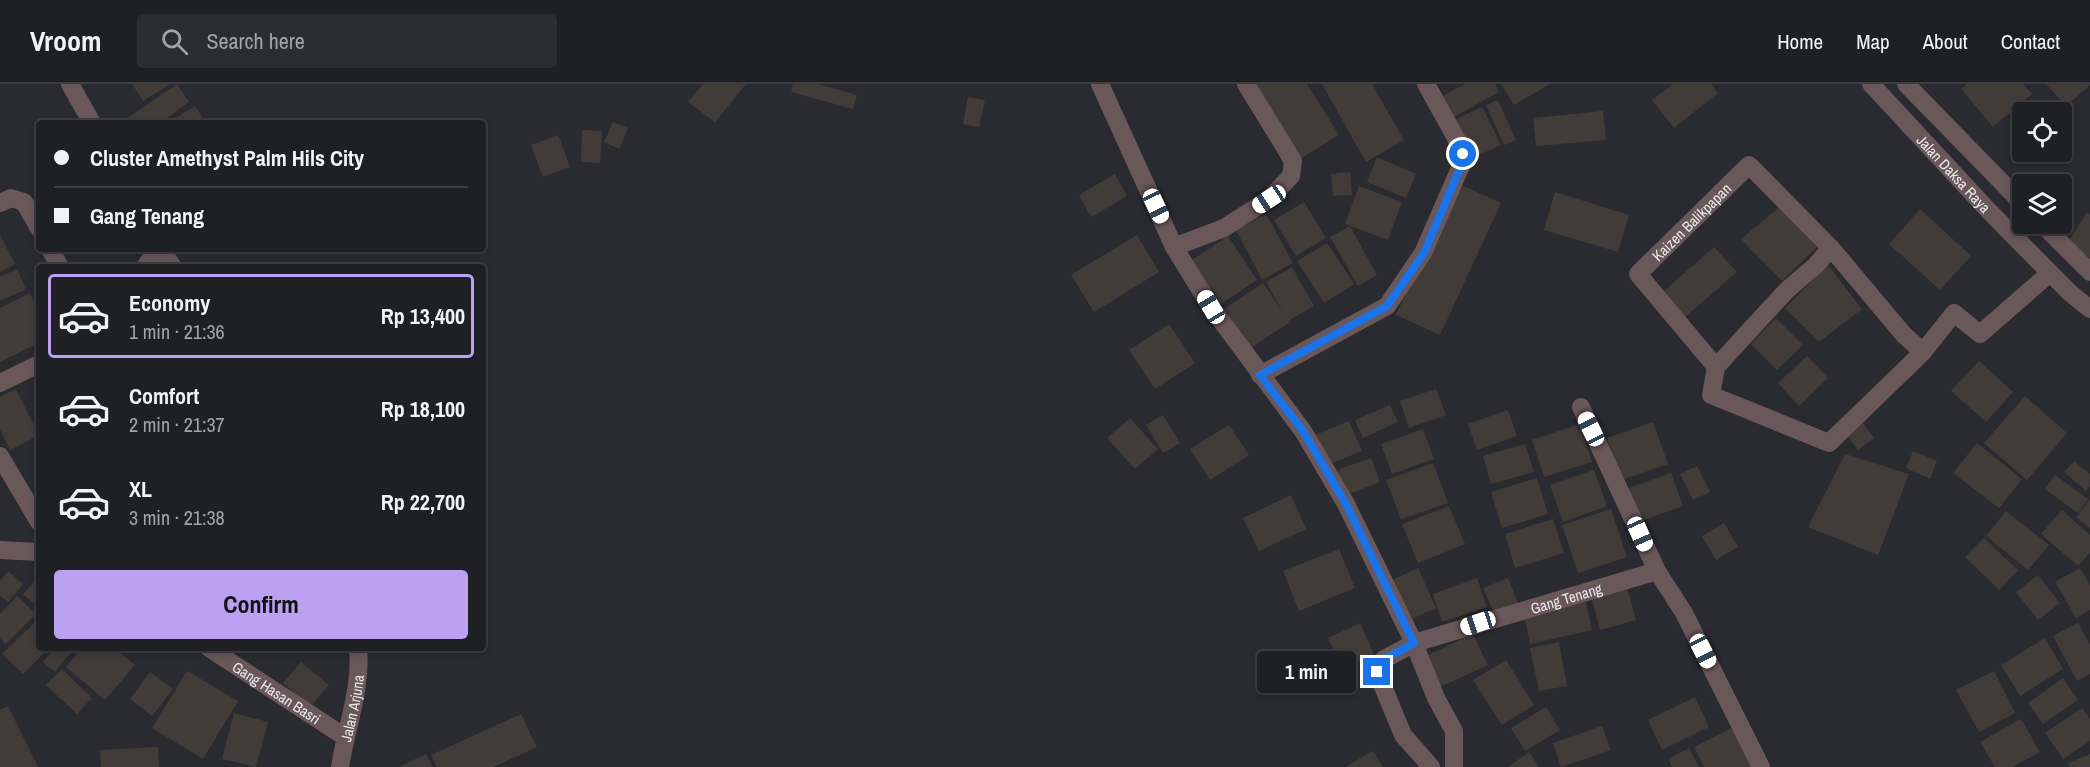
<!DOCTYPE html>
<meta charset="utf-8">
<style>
:root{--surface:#1f2024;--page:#2c2d31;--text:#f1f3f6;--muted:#a1a3a6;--line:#3c3e41;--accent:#bca0f2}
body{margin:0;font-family:"Archivo Narrow",sans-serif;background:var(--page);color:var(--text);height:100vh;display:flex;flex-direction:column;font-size:22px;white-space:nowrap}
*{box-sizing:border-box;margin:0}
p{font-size:20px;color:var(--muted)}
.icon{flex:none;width:33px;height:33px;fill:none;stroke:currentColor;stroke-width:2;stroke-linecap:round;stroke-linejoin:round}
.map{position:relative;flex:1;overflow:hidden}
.drawer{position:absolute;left:36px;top:180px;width:450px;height:387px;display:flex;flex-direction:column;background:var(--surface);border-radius:6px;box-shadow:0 3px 9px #0003,0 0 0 2px var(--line)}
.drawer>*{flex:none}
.guide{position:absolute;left:36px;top:36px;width:450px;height:132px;border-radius:6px;box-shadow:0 3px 9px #0003,0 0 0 2px var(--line);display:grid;align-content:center;height:132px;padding:0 18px;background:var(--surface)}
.controls{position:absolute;left:2012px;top:18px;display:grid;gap:12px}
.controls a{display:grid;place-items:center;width:60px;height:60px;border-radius:6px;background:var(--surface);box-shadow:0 3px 9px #0003,0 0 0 2px var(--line);font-size:30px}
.end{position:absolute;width:27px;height:27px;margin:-14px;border:8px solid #1a73e8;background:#fff;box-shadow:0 0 0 3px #fff}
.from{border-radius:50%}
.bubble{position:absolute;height:42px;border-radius:6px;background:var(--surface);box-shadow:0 3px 9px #0003,0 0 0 2px var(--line);font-size:20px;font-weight:800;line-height:42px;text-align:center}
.car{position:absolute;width:18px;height:36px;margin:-18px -9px;border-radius:8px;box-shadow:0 0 4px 2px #0007;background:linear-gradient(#fff 24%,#345 0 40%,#fff 0 76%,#345 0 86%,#fff 0)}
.guide b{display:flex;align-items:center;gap:21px;height:57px;font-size:22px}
.guide b+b{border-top:2px solid var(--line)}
.guide i{width:15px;height:15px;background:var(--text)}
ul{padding:10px 0 0;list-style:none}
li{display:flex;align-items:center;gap:18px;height:84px;margin:0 12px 9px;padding:0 6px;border:3px solid transparent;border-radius:6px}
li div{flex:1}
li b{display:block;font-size:22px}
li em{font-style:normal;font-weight:800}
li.on{border-color:var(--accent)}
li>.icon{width:54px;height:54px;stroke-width:1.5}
.button{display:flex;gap:12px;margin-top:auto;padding:12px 18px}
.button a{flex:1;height:69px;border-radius:6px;background:var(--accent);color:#111;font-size:24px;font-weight:800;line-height:69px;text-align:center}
header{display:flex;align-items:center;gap:36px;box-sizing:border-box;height:84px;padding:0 30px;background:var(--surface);border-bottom:2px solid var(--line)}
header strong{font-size:28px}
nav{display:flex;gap:33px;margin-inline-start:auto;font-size:21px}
.search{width:420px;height:54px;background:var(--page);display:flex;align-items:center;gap:15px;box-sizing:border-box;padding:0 21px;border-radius:6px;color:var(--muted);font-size:22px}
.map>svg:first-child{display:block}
.building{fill:#423c39}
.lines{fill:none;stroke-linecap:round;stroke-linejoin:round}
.minor{stroke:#69575a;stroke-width:18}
.route{stroke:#1a73e8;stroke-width:8}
.labels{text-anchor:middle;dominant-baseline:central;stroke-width:6;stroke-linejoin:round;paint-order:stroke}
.street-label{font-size:15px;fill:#e8e9ed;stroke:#1f2126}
</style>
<header>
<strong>Vroom</strong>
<div class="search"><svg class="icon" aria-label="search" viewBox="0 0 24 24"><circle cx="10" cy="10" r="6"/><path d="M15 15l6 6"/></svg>Search here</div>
<nav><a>Home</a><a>Map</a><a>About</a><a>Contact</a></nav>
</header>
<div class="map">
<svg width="2090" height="683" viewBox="0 0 2090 683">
<rect width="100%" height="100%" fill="#292b30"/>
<!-- building -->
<path class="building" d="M132 0H170L143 17Z
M177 0 189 18 160 39H133L129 33Z
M703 0H746L715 38 688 18Z
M793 0H818L857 11 853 25 791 8Z
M1251 0H1307L1339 51 1298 76Z
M1322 0H1372L1404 56 1366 78Z
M1465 0H1495L1499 8 1452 34 1441 13Z
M1501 0H1550L1514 21Z
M1673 0H1711L1718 9 1674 44 1652 16Z
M1967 0H2023L2032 10 1993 43 1961 5Z
M2046 0H2090V1L2066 22Z
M968 13 985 16 979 43 963 40Z
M1498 16 1516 56 1504 61 1486 21Z
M195 22 206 39H168Z
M1482 23 1501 61 1470 75 1452 37Z
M1603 27 1606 56 1536 62 1533 34Z
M613 38 628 44 619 65 604 58Z
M582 46 602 47 600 79 581 78Z
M558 51 570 83 543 93 531 61Z
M1377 73 1416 90 1406 114 1367 98Z
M1350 88 1352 111 1333 112 1331 90Z
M1115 90 1127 112 1091 133 1079 111Z
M1457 99 1501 119 1440 251 1396 231Z
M1359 102 1402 118 1388 156 1345 140Z
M1555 108 1629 131 1618 168 1544 146Z
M1304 118 1326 154 1296 172 1274 136Z
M1783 120 1820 160 1782 197 1741 155Z
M1920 125 1971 172 1940 206 1889 160Z
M2087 128 2090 130V174L2067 160Z
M1266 130 1293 179 1262 196 1236 146Z
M1350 142 1377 191 1358 202 1330 153Z
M0 151 15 180 0 188Z
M1137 151 1159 188 1094 228 1071 191Z
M1228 152 1257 196 1218 222 1189 178Z
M1327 159 1354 200 1324 219 1297 177Z
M1714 163 1737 188 1685 233 1663 208Z
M1828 181 1862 225 1819 258 1785 224Z
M1292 183 1314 222 1288 237 1289 239 1246 267 1219 228 1263 199 1283 228 1266 198Z
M17 185 26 205 0 217V193Z
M30 209 39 227V259L0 278V224Z
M1776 234 1803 261 1777 286 1751 260Z
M1169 240 1195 279 1155 305 1129 266Z
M1807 272 1828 294 1799 322 1778 299Z
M1979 277 2013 308 1986 338 1951 307Z
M16 305 39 351 10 366 0 345V313Z
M1436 305 1446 331 1409 344 1400 317Z
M2025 312 2067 349 2027 396 1984 359Z
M1390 321 1398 338 1363 354 1355 336Z
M1508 326 1517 352 1477 366 1468 340Z
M1163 331 1180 359 1163 369 1146 341Z
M1130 334 1158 365 1135 385 1107 354Z
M1349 337 1362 367 1325 382 1313 352Z
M1653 338 1668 380 1622 396 1607 354Z
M1863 339 1874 354 1858 366 1847 352Z
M1580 340 1592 378 1544 393 1532 356Z
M1229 341 1249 371 1210 396 1190 365Z
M1423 345 1434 375 1392 390 1381 360Z
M1977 359 2022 395 1999 424 1953 389Z
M1525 360 1534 388 1491 400 1483 372Z
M1913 367 1937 377 1930 395 1906 384Z
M1845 370 1909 390 1878 471 1808 443Z
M1371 374 1380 398 1347 411 1337 386Z
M2074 377 2090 390V402L2086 407 2064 388Z
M1433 379 1448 419 1401 435 1386 396Z
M1697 382 1710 408 1693 416 1680 390Z
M1594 386 1607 422 1563 438 1550 401Z
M1671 389 1683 422 1638 438 1626 405Z
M2055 391 2088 415 2078 429 2045 405Z
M1537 394 1548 430 1502 444 1491 408Z
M1291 411 1306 445 1259 467 1243 434Z
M2090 415V444L2076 433Z
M1449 422 1465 460 1418 479 1402 440Z
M1611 425 1627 473 1578 489 1562 441Z
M2062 426 2090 451V469L2078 482 2041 450Z
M2006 427 2049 461 2028 486 1986 452Z
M1553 435 1564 469 1515 484 1505 450Z
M1724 439 1738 463 1716 476 1702 452Z
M1984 454 2018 486 1999 506 1965 473Z
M1339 465 1355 504 1299 527 1283 487Z
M1418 484 1436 524 1405 538 1386 499Z
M2080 484 2090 501V526L2076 534 2055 498Z
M8 487 23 500 8 518 0 512V497Z
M2038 491 2060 519 2038 536 2016 508Z
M39 492V524L23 510Z
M1477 494 1487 523 1442 538 1433 510Z
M1508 494 1518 519 1494 529 1483 504Z
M1627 503 1636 536 1600 546 1591 512Z
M17 512 36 530 6 560 0 554V530Z
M1586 518 1592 546 1530 560 1524 532Z
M39 534V564H49L23 590 2 570Z
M1360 539 1374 570 1343 584 1328 554Z
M2078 539 2090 561V590L2077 597 2053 552Z
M1473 550 1488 581 1440 603 1426 572Z
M2045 554 2063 585 2020 612 2001 581Z
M1559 558 1567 602 1539 607 1530 564Z
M55 564H66L71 568 55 588 43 578Z
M82 564H115L135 581 105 616 66 583Z
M1506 576 1534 621 1502 641 1473 596Z
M301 578 329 601 310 623 283 599Z
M62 585 92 614 77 630 46 601Z
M187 587 238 617 203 675 152 644Z
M1994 587 2015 629 1979 648 1956 606Z
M150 588 173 605 152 632 130 615Z
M2063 594 2078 616 2043 640 2028 619Z
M1695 613 1709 643 1662 666 1648 636Z
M8 622 38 683H0V626Z
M1546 623 1560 646 1525 667 1511 644Z
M2082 624 2090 635V657L2063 675 2045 649Z
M234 629 268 638 256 683 222 675Z
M521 630 537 663 493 683H437L431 671Z
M2021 635 2040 668 2012 683H1995L1980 658Z
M1602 642 1611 666 1561 683 1553 659Z
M1735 642 1756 683H1704L1694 663Z
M158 663 159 683H101L100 666Z
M1689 664 1699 683H1672L1668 675Z
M1373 667 1383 683H1346L1359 675Z
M1529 668 1539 683H1508Z
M426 670 433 683H399Z
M2090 670V683H2070L2068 679Z"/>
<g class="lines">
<!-- minor -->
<g class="minor">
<path d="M70 0 92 39"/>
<path d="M1100 0 1174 163 1211 223 1303 347 1346 420 1414 559 1436 614 1454 647V683"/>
<path id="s1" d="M1871 0 1987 125 2069 208 2090 225"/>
<path d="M1906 0 2022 119"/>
<path d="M0 119 11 114 24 118 39 144"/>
<path d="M2042 140 2090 188"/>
<path d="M1174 163 1224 144 1269 115 1291 92 1293 77 1246 0"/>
<path d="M50 165 60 183"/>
<path d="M161 165 173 183"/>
<path d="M145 183 157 165"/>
<path d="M1923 268 1829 359 1711 311 1716 283 1787 206 1815 182 1831 164 1904 251 1923 268 1954 229 1980 250 2050 189"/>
<path id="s2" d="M1716 283 1638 190 1749 81 1831 164"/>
<path d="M1260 291 1387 222 1423 169 1464 75 1457 56 1426 0"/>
<path d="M0 299 39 280"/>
<path d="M1581 323 1657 487"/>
<path d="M0 372 39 438"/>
<path d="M0 466 39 468"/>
<path id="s3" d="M209 564 345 653"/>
<path id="s4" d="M340 683C346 644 362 604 358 564"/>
<path id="s5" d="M1431 683 1403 651 1377 588 1383 576 1414 559 1657 487 1684 529 1761 683"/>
</g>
</g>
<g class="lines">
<!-- route -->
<path class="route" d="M1377 588 1383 576 1414 559 1346 420 1303 347 1260 291 1387 222 1424 169 1464 75 1463 70"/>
</g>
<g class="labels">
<!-- street labels -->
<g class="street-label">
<text stroke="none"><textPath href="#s1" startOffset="122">Jalan Daksa Raya</textPath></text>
<text stroke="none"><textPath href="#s2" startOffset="196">Kaizen Balikpapan</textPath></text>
<text stroke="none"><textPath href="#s5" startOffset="318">Gang Tenang</textPath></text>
<text stroke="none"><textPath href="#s3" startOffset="81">Gang Hasan Basri</textPath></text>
<text stroke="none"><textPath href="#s4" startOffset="60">Jalan Arjuna</textPath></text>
</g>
</g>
</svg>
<div class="controls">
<a><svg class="icon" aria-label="locate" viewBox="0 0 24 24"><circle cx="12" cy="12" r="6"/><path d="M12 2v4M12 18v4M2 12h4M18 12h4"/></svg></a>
<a><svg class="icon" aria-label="layers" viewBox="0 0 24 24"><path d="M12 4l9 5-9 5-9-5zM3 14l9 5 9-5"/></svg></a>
</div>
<i class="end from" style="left:1463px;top:70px"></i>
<i class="end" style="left:1377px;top:588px"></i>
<div class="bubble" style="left:1257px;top:567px;width:99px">1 min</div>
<i class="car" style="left:1269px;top:115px;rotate:237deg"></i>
<i class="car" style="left:1156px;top:122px;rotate:155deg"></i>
<i class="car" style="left:1211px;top:223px;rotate:329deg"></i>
<i class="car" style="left:1591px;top:345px;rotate:334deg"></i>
<i class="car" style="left:1640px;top:450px;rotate:156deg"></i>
<i class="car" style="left:1478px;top:539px;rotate:252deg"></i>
<i class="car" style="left:1703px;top:567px;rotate:153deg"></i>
<div class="guide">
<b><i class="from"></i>Cluster Amethyst Palm Hils City</b>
<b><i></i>Gang Tenang</b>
</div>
<section class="drawer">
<ul>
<li class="on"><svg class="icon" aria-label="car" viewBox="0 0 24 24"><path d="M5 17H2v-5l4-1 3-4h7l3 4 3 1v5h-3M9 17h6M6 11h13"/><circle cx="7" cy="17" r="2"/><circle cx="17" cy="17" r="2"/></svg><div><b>Economy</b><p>1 min · 21:36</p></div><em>Rp 13,400</em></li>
<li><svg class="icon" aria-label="car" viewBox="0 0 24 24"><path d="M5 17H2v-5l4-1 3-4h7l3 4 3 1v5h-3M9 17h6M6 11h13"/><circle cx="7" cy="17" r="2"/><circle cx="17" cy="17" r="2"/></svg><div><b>Comfort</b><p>2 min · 21:37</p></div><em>Rp 18,100</em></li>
<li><svg class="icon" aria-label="car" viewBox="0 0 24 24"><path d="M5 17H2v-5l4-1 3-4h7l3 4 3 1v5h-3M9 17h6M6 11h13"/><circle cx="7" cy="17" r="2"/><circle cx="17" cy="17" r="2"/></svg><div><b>XL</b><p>3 min · 21:38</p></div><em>Rp 22,700</em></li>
</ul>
<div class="button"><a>Confirm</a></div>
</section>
</div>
